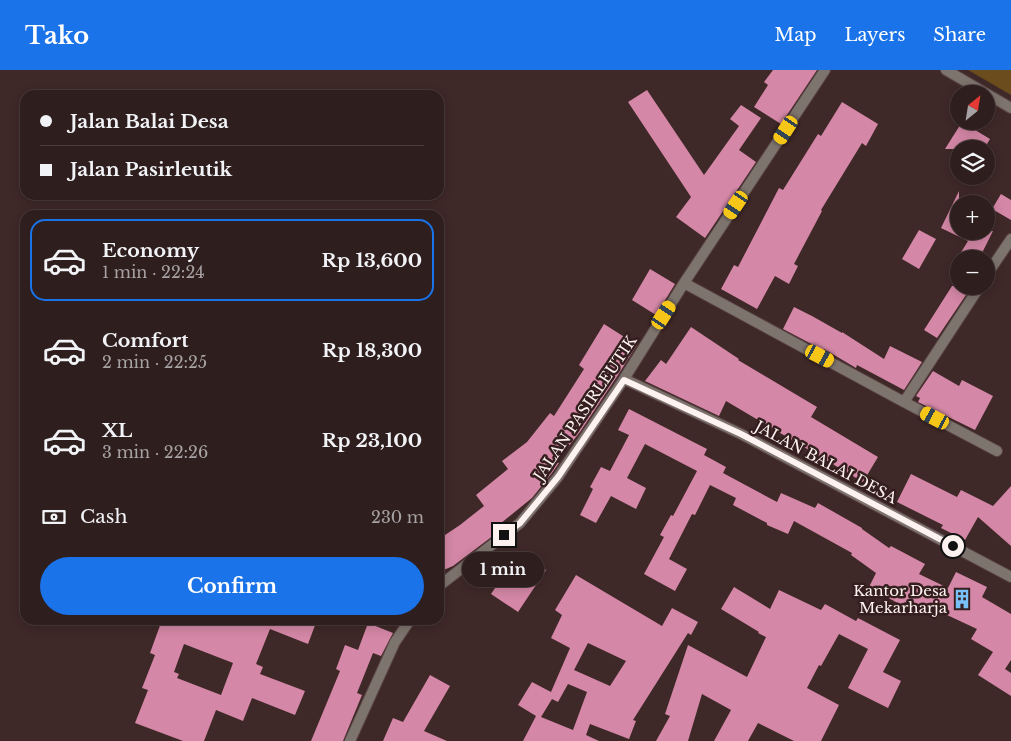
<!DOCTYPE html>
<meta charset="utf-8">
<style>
:root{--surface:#2f1e1e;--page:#3b2b2b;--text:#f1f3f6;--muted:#a7a2a4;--line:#4a3c3c;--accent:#1a73e8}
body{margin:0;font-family:"Libre Baskerville",serif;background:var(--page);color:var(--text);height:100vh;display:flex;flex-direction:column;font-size:19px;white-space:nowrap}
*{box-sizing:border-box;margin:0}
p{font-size:16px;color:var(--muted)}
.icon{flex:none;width:28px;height:28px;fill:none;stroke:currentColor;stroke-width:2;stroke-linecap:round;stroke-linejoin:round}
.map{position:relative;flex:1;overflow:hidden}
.drawer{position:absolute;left:20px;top:140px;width:424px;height:415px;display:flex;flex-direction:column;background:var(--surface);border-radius:15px;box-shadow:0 2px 12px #0003,0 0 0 1px var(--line)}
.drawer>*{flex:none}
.hud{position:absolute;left:20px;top:20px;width:424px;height:110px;border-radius:15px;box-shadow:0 2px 12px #0003,0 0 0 1px var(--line);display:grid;align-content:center;height:110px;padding:0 20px;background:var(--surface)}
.needle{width:32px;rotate:30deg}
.buttons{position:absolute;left:950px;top:15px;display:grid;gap:10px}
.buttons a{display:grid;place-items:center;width:45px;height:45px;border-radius:50%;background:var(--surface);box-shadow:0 2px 12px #0003,0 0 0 1px var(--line);font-size:25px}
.end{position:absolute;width:22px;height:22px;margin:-11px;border:6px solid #fef2f1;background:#111;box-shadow:0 0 0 2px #111}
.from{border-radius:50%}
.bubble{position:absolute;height:35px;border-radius:18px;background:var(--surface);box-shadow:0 2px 12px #0003,0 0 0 1px var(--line);font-size:16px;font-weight:700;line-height:35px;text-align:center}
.car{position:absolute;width:15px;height:30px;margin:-15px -8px;border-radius:6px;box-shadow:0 0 4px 1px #0007;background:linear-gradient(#f5c518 24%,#345 0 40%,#f5c518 0 76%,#345 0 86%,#f5c518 0)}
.hud b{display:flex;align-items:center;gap:18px;height:48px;font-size:19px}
.hud b+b{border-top:1px solid var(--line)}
.hud i{width:12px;height:12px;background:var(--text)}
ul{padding:9px 0 0;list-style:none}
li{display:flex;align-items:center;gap:15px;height:82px;margin:0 10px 8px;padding:0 10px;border:2px solid transparent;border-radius:15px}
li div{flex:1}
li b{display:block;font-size:19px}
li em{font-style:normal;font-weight:700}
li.current{border-color:var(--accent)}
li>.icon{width:45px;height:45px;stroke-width:1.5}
.pay{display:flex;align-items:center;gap:12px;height:55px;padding:0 20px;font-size:19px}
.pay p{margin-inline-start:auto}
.button{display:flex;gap:10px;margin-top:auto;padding:10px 20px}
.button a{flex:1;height:58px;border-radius:30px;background:var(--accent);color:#fff;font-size:20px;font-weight:700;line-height:58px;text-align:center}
header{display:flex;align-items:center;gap:30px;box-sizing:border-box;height:70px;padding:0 25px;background:var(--accent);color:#fff}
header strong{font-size:24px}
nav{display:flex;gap:28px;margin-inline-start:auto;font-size:18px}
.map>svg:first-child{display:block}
.green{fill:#6a4c1d}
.building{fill:#d487a6;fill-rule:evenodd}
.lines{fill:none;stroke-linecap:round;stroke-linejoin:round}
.street-casing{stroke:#5a4444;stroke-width:12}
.street{stroke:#7e746e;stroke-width:10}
.route{stroke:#fef2f1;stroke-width:6}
.labels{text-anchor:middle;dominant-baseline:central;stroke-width:5;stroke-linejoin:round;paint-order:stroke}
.street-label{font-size:15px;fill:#fef2f1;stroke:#341e1e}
.poi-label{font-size:15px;fill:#fef2f1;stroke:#341e1e;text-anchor:end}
</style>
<header>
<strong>Tako</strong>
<nav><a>Map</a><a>Layers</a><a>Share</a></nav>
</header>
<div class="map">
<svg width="1011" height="671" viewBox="0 0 1011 671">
<rect width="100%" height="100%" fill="#3f2828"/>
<!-- green -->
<path class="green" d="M968 0H1011V25Z"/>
<!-- building -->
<path class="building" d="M773 0H817L781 54 754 37 768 15 764 12Z
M647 20 704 105 739 56 730 49 741 35 761 48 739 80 756 92 705 168 676 147 691 127 628 32Z
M842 32 878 54 866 76 862 73 821 140 822 141 794 194 798 196 789 214 775 206 757 239 721 219 734 195 738 197 779 118 783 120 818 64 821 66Z
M962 52 990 69 984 79H945Z
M959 121V161H993L979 189H957L968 171 941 158Z
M1001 124 1011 130V150L992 139Z
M919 160 936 169 919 199 902 189Z
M650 199 675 214 656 245 632 230Z
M952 216H972L937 268 924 260Z
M794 237 812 246 842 263V262L884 289 890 276 922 292 904 320 857 295 856 298 824 279 823 280 783 259Z
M604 254 637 275 618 305 580 362 556 392 559 393 552 403 532 428 495 458 498 462 453 496 439 502V469L460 455 484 436 476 425 508 399 502 391 527 372 550 343 554 346 584 299 579 295Z
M691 257 739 289 738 290 817 337 811 347 878 387 863 412 726 331 719 346 645 311 661 290 666 294Z
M933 301 959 316 962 310 993 326 975 360 918 332 920 328 916 326Z
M629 339 707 379 704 385 726 397 723 403 777 432 781 423 815 438 818 433 862 458V459L889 478 891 476 925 494 919 504 948 518 956 502 987 517 982 527 1011 544V590L1005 599 1011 603V626L978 605 993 582 971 569 977 559 932 538 929 544 905 532 903 536 869 517 876 503 851 485 852 483 794 451 788 464 767 455V453L733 435 736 428 710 415 695 445 692 444 669 489 687 499 675 521 644 504 664 467 660 465 671 445 673 446 697 401 645 374 627 408 646 418 636 439 611 426 596 453 580 445 593 419 590 417 601 397 610 401 629 365 618 360Z
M911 404 957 427 961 420 993 436 1011 416V476L978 447 965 470 941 458 943 455 897 432Z
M519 482 546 500 518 542 491 524Z
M576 505 662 556 672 538 698 552 691 565 688 563 633 650 636 651 629 669 590 654 586 665 599 671H523L536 646 518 635 532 612 551 622 570 578 551 568 562 545 555 540ZM588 573 626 591 610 616 574 600ZM568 614 587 622 573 660 541 647 552 629 558 632Z
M734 517 770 539 779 520 821 540 825 534 856 551 858 548 900 570 883 602 901 611 888 638 848 618 868 579 839 564 821 596 819 595 807 618 839 635 821 671H794L758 653 748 671H714L731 640 702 624 688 671H656L670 646 665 644 688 575 747 607 766 567 758 563 759 562 721 539Z
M162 550H317L308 574 270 559 256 594 263 597 260 604 305 621 295 645 252 628 243 651 216 640 204 671H183L135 653 148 620 142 618 155 585 150 583ZM184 574 233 593 221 625 177 608 179 604 174 602Z
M368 553 393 563 381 586 373 583 357 623 362 625 343 671H311L340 601 336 599 345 575 358 580Z
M430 605 450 616 424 661 447 671H383L393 648 403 652Z"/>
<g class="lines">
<defs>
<path id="street" d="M946 0 1011 38
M986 206 1011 169
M684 213 904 332 980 216
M624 309 741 364 1011 507
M904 332 997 381
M439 516 520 453 558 407 624 309 684 213 825 0
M350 671 395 572 410 550"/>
</defs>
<!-- street casing -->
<use href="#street" class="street-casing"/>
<!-- street -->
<use href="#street" class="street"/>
</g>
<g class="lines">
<!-- route -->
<path class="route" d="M504 465 520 453 558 407 624 310 741 364 953 476"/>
</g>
<!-- icons -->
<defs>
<symbol id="building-bare" viewBox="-9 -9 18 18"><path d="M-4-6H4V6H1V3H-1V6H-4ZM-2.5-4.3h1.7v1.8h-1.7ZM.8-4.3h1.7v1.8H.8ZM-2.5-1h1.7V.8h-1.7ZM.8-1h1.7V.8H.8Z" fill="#79bff8" stroke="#341e1e" stroke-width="2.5" paint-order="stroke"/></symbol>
</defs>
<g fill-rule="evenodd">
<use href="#building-bare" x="948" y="515" width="28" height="28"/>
</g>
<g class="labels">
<!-- street labels -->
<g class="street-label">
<text transform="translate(585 338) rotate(-56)">JALAN PASIRLEUTIK</text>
<text transform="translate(826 392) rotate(28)">JALAN BALAI DESA</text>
</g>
<!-- poi labels -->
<g class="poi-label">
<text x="947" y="520">Kantor Desa<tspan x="947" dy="17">Mekarharja</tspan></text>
</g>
</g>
</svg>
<div class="buttons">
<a><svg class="needle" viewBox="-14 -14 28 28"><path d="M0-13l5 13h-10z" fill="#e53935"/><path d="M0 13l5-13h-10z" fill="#a7a2a4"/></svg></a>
<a><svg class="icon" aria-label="layers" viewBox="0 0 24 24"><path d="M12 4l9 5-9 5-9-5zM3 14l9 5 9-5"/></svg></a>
<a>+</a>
<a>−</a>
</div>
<i class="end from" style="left:953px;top:476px"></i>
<i class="end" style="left:504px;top:465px"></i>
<div class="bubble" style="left:462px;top:482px;width:82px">1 min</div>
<i class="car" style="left:786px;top:60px;rotate:213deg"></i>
<i class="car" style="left:736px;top:135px;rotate:214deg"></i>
<i class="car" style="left:664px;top:245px;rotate:33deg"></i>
<i class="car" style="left:820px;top:286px;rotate:118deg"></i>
<i class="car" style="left:935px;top:348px;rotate:298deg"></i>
<div class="hud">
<b><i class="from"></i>Jalan Balai Desa</b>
<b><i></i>Jalan Pasirleutik</b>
</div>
<section class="drawer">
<ul>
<li class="current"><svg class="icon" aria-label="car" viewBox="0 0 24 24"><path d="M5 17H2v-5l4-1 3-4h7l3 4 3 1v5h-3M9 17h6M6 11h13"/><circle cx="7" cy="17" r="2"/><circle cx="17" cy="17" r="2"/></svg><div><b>Economy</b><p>1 min · 22:24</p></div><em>Rp 13,600</em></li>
<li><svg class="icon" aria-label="car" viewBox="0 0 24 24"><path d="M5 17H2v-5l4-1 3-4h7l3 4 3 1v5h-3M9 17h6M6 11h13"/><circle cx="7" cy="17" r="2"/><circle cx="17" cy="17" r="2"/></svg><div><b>Comfort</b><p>2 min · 22:25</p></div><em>Rp 18,300</em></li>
<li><svg class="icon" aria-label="car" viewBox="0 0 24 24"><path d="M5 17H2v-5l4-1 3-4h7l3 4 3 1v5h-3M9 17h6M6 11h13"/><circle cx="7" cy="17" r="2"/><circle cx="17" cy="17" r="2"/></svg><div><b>XL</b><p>3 min · 22:26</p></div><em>Rp 23,100</em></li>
</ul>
<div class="pay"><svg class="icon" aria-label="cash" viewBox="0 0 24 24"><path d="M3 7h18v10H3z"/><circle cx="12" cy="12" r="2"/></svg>Cash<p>230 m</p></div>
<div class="button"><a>Confirm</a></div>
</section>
</div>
